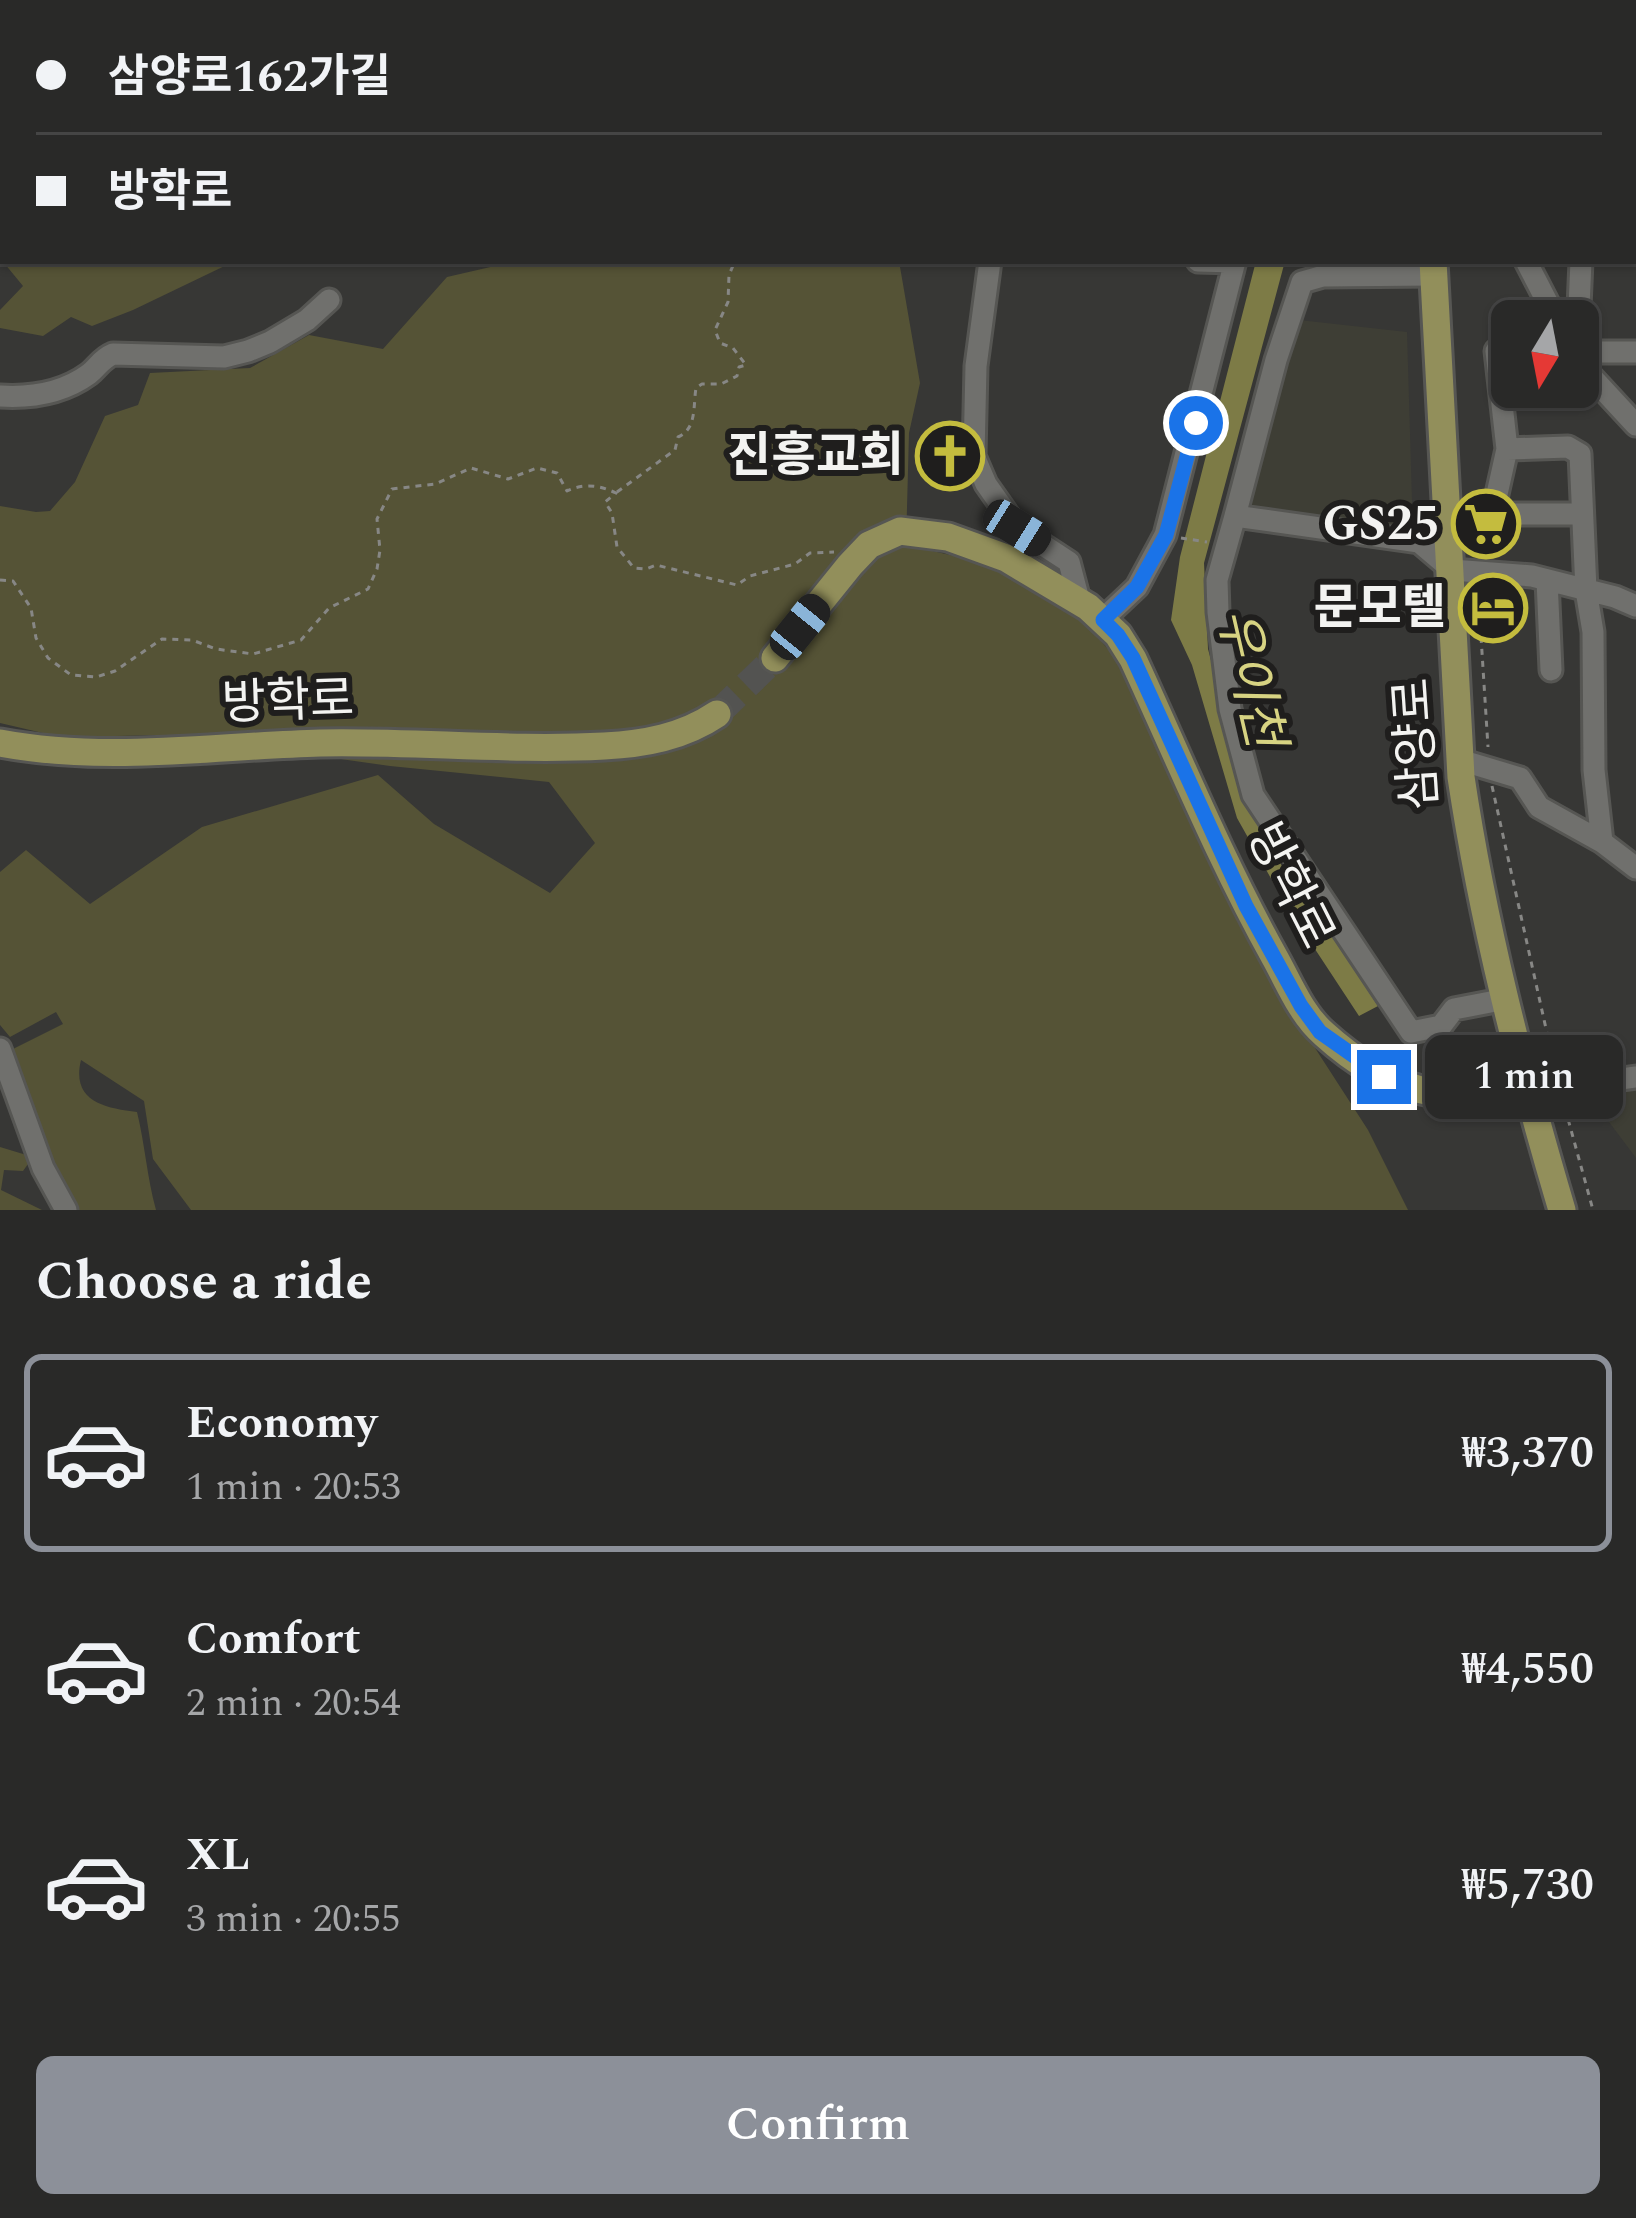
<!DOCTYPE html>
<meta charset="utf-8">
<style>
:root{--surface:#292928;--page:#353534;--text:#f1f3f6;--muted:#a5a6a8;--line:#454545;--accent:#8c9099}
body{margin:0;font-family:Spectral,"Noto Sans KR",serif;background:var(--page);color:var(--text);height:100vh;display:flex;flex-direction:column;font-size:45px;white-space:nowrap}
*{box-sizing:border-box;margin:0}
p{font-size:39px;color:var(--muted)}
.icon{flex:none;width:66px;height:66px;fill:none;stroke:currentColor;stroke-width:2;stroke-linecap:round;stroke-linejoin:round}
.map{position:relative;height:1210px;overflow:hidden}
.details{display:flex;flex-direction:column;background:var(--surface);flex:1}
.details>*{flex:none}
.guide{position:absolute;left:0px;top:0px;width:1638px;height:264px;box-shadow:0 3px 9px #0004,0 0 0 3px var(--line);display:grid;align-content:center;height:264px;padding:0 36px;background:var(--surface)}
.needle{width:78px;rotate:190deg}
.tools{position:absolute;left:1491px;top:300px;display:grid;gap:24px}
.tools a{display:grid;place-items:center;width:108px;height:108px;border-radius:18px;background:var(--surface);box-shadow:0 3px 9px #0004,0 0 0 3px var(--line);font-size:60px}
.end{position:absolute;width:54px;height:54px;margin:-27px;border:15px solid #1a73e8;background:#fff;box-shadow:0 0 0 6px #fff}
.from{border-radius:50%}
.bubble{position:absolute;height:84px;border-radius:18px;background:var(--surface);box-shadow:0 3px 9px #0004,0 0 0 3px var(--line);font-size:39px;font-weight:600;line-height:84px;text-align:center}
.car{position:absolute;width:36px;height:72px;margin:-36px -18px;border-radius:15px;box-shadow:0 0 9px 3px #0007;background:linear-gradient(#222 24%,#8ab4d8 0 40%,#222 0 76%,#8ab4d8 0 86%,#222 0)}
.guide b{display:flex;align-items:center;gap:42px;height:114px;font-size:45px}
.guide b+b{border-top:3px solid var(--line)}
.guide i{width:30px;height:30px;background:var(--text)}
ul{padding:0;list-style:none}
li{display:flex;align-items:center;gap:36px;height:198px;margin:0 24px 18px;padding:0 12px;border:6px solid transparent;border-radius:18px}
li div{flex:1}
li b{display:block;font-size:45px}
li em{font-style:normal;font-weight:600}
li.selected{border-color:var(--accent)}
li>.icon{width:108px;height:108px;stroke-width:1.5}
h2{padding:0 36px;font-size:54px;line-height:144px}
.button{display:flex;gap:24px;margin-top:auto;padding:24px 36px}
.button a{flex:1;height:138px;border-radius:18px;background:var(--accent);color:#fff;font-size:48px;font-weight:600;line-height:138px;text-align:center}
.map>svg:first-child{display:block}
.built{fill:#3e3e35}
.green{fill:#555336}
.water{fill:#7d7b46}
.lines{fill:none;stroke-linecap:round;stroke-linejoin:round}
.major-tunnel{stroke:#535351;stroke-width:27;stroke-dasharray:27 14;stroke-linecap:butt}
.minor-casing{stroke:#565653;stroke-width:27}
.major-casing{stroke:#565653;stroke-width:33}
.path{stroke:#878785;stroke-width:3;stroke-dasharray:6 6;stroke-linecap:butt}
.minor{stroke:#70706d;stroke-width:21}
.major{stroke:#928f5b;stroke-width:27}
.route{stroke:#1a73e8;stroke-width:15}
.labels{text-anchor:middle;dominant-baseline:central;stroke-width:12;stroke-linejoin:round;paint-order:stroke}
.poi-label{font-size:48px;font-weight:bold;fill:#f3f3f1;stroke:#1f1e1d;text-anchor:end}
.street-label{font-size:48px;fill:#f3f3f1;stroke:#1f1e1d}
.water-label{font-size:51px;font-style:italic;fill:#d7d382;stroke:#1f1e1d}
</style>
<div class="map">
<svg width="1636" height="1210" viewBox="0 0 1636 1210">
<rect width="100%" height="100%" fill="#373735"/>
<!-- built -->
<path class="built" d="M1299 320 1407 332 1413 534 1246 511Z
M1636 1083V1158L1585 1090Z"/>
<!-- green -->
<path class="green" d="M149 0H964V3H147Z
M0 9H3V261H235L133 310 92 326 71 317 43 336 0 328V310L23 286 0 258Z
M517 261H899L920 383 909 433 906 545 981 562 1083 620 1125 669 1161 759 1189 795 1275 986 1368 1130 1408 1210H191L153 1159 144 1101 81 1060C71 1101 104 1108 137 1112 145 1145 147 1177 156 1210H72L41 1145 13 1049 63 1024 56 1012 10 1037 0 1025V872L26 850 90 904 202 827 378 775 434 824 550 893 595 843 549 782 390 766 171 735 60 737 0 723V506L36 512 50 511 75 482 105 416 138 405 150 373 250 368 309 335 383 349 447 277Z
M0 1147 33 1157 23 1171 4 1170 1 1190 42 1210H0Z"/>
<!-- water -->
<path class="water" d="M1256 261H1285L1204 563 1208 649 1251 810 1283 868 1327 927 1378 1006 1359 1016 1286 905 1237 818 1192 665 1171 620 1180 557Z"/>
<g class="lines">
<!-- major-tunnel -->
<path class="major-tunnel" d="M717 714 775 658"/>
<defs>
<path id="minor" d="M1002 0 1003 3
M1243 3 1244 0
M1315 3 1316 0
M1593 3V0
M1635 192H1636
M990 261 976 366 974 456 986 484 1017 528 1069 562 1079 600
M1198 261 1235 262
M1526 261 1557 321
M1578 330 1581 261
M1496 351 1507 449
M1578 352H1636
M1578 354 1587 372 1636 425
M0 396C32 398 63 393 89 374 98 367 101 359 113 354L224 357 248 351 270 342 307 320 329 300
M1493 512 1507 449 1568 447 1580 454 1586 590 1593 632 1594 770 1602 842
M1449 514H1581
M1235 516 1276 360 1302 282 1323 276 1433 275
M1547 580 1551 670
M1103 619 1137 587 1165 535 1235 261
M1460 760 1520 778 1539 807 1602 842 1636 868
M1506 999 1454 1009 1441 1026 1411 1032 1253 795 1230 709 1218 612 1217 580 1235 516 1419 542 1452 570 1532 576 1615 597 1636 606
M0 1049 43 1168 66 1210
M1527 1092 1636 1077"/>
<path id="major" d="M1453 3V0
M1433 261 1461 777C1483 924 1520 1068 1562 1210
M775 658 850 565 869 545 900 531 948 537 1006 558 1088 607 1118 635 1133 659C1179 759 1221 861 1275 958 1289 983 1301 1014 1324 1034 1388 1092 1444 1104 1527 1092
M0 743C106 763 213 746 320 743 414 741 510 751 604 746 644 744 683 737 717 714"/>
</defs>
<!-- minor casing -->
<use href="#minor" class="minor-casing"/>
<!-- major casing -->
<use href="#major" class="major-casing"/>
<!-- path -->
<path class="path" d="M675 0 676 3
M617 492 675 450 678 437C697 429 693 406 696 388L702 384H721L737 376 739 367 746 365 733 348 720 343 715 330 728 302 729 275 735 261
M1181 538 1207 542
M0 580 13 581 31 608 36 638 48 658 71 675 96 677 115 671 162 639 192 640 216 649 253 654 301 640 329 608 368 589 377 569 380 550 377 519 392 489 435 484 471 468 508 479 537 468 557 473 567 491C584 483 599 485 616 493L605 502 612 513 617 547 634 568 646 569 656 565 737 585 750 576 795 564 810 553 834 552
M1478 589 1488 747
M1492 786 1555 1069
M1565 1108 1593 1210"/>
<!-- minor -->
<use href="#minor" class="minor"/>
<!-- major -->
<use href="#major" class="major"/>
</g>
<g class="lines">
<!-- route -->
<path class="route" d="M1196 423 1166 535 1137 587 1103 620 1118 635 1133 658 1246 906 1301 1006 1320 1032 1384 1077"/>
</g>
<!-- icons -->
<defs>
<symbol id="church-ring" viewBox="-11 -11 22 22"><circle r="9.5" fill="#1f1e1d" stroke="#c4bc3e" stroke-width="1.5"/><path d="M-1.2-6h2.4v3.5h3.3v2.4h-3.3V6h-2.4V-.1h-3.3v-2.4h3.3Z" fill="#c4bc3e"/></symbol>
<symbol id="supermarket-ring" viewBox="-11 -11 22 22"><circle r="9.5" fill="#1f1e1d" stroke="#c4bc3e" stroke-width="1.5"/><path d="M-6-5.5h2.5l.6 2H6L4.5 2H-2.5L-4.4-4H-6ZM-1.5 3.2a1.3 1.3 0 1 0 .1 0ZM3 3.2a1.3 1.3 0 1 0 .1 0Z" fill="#c4bc3e"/></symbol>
<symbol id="hotel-ring" viewBox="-11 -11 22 22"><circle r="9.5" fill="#1f1e1d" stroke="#c4bc3e" stroke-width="1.5"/><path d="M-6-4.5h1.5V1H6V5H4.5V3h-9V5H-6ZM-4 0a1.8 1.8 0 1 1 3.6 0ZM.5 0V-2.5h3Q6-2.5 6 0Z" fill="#c4bc3e"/></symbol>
</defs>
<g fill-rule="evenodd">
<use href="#church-ring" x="912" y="418" width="76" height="76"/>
<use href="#supermarket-ring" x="1448" y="486" width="76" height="76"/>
<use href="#hotel-ring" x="1455" y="570" width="76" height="76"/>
</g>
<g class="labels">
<!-- poi labels -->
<g class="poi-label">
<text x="904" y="456">진흥교회</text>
<text x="1440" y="524">GS25</text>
<text x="1446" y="608">문모텔</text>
</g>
<!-- street labels -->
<g class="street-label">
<text transform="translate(288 702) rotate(-2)">방학로</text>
<text transform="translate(1417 744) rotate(-94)">삼양로</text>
<text transform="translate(1290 886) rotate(63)">방학로</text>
</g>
<!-- water labels -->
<g class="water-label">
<text transform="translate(1249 678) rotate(77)">우이천</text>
</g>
</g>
</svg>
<div class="tools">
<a><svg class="needle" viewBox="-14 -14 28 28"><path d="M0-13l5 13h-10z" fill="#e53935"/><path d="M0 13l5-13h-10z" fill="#a5a6a8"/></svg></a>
</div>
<i class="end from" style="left:1196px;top:423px"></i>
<i class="end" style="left:1384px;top:1077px"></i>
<div class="bubble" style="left:1425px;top:1035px;width:198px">1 min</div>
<i class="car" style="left:1017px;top:528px;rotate:122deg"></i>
<i class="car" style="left:800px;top:627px;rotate:39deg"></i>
<div class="guide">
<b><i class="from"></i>삼양로162가길</b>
<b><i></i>방학로</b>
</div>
</div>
<section class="details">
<h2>Choose a ride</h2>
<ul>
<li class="selected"><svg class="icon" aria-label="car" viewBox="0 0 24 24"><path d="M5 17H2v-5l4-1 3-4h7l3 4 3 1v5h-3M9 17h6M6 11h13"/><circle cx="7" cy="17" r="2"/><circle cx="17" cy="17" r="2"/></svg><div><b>Economy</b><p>1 min · 20:53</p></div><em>₩3,370</em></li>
<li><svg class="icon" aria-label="car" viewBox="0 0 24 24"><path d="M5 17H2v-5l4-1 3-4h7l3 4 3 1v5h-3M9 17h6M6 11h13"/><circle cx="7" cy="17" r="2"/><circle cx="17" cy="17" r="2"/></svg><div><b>Comfort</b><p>2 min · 20:54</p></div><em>₩4,550</em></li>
<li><svg class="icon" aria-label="car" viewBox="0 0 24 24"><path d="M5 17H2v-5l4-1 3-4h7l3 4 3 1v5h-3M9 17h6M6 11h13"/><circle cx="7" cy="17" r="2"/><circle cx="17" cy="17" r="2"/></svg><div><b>XL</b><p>3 min · 20:55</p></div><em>₩5,730</em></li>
</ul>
<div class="button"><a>Confirm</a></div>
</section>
